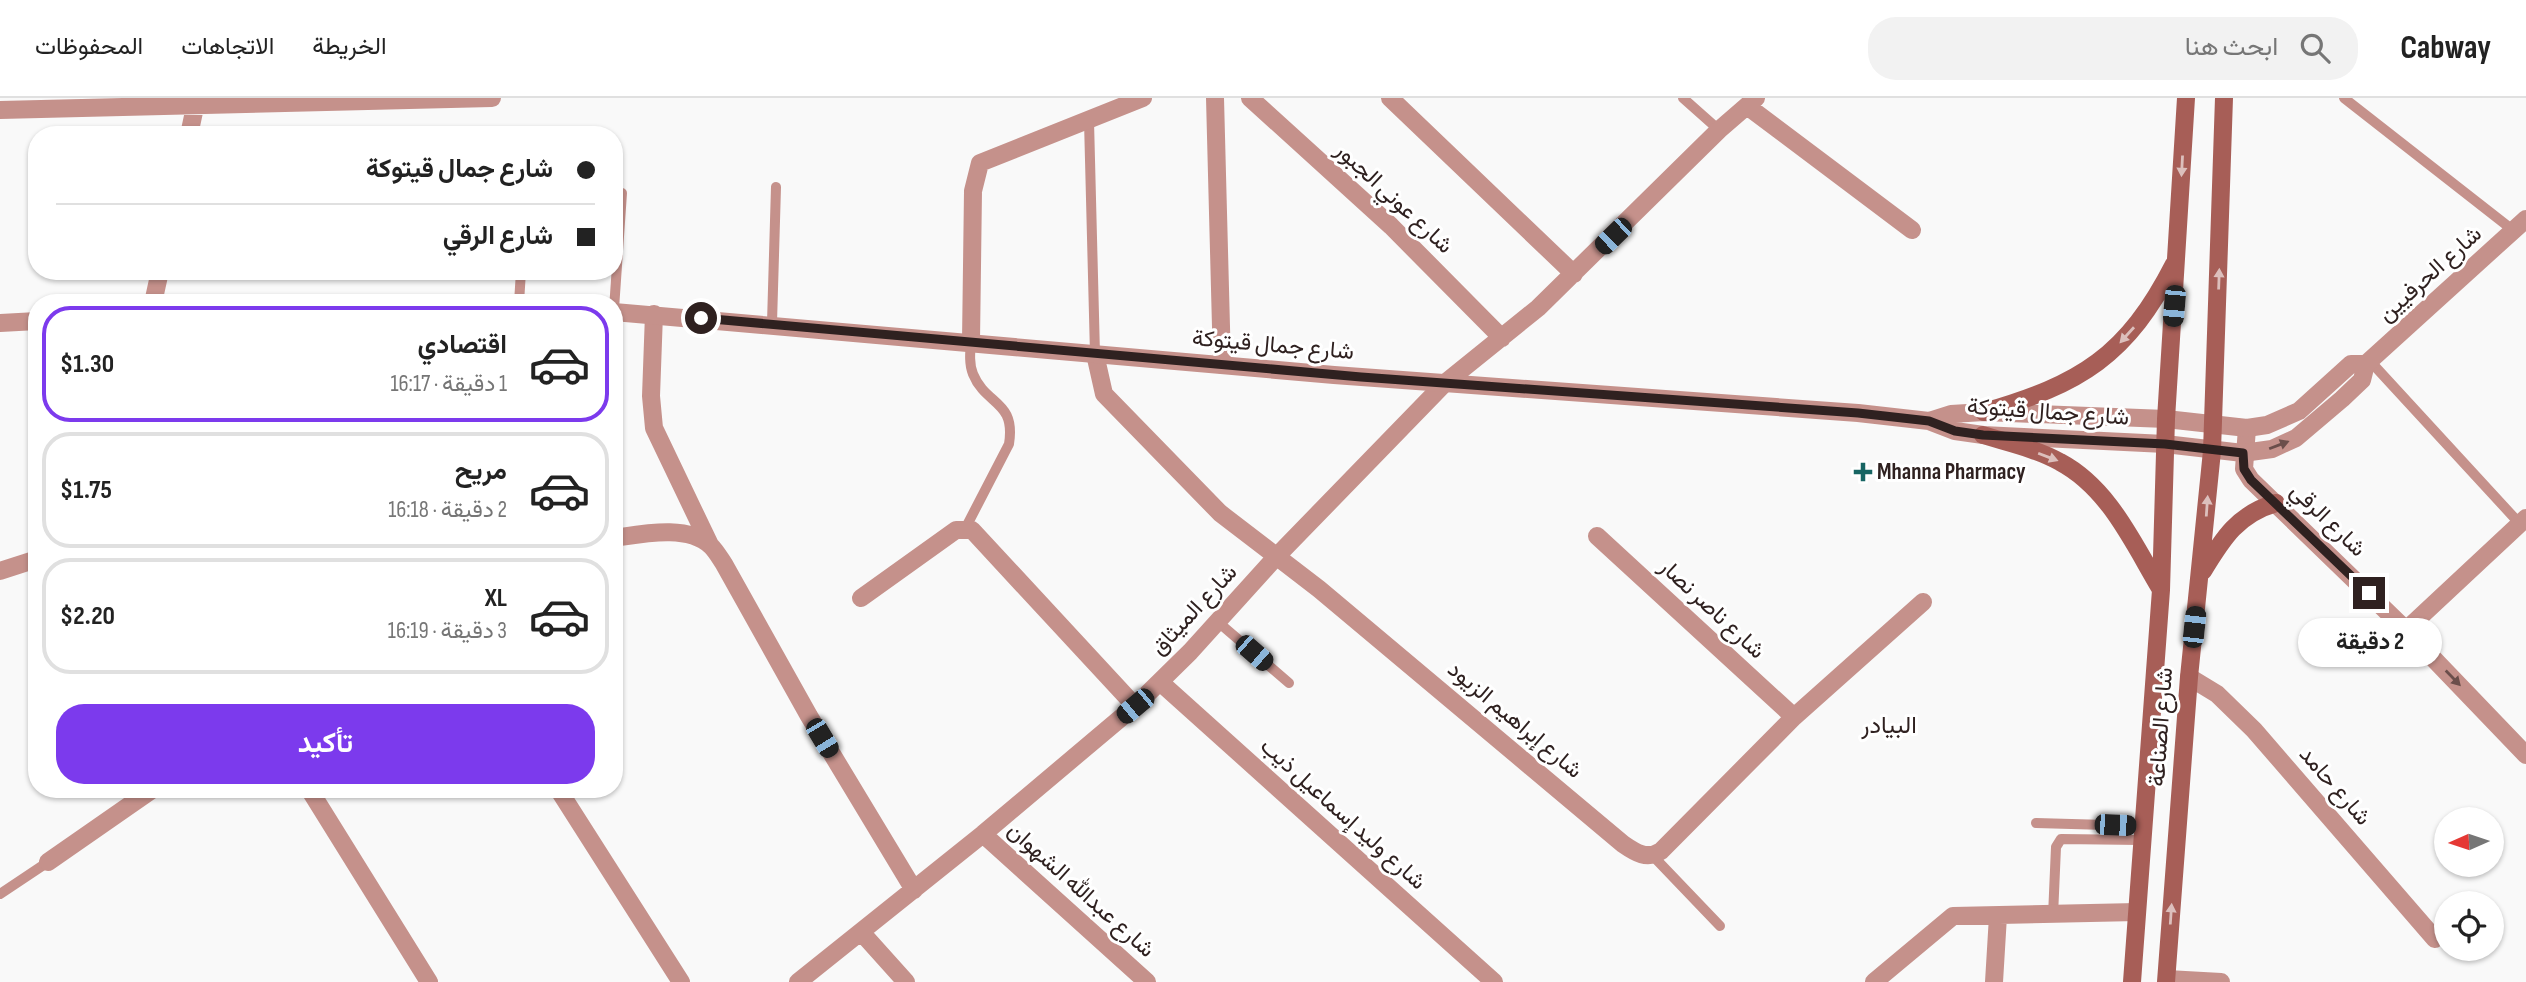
<!DOCTYPE html>
<html lang="ar">
<meta charset="utf-8">
<style>
:root{--surface:#fff;--page:#f2f2f2;--text:#222;--muted:#767676;--line:#e0e0e0;--accent:#7c3aed}
body{margin:0;font-family:"Sofia Sans Condensed",Vazirmatn,sans-serif;background:var(--page);color:var(--text);direction:rtl;height:100vh;display:flex;flex-direction:column;font-size:26px;white-space:nowrap}
*{box-sizing:border-box;margin:0}
p{font-size:23px;color:var(--muted)}
.icon{flex:none;width:38px;height:38px;fill:none;stroke:currentColor;stroke-width:2;stroke-linecap:round;stroke-linejoin:round}
.map{position:relative;flex:1;overflow:hidden;direction:ltr}
.drawer{position:absolute;left:28px;top:196px;width:595px;height:504px;display:flex;flex-direction:column;background:var(--surface);border-radius:28px;box-shadow:0 2px 5px #0004;direction:rtl}
.drawer>*{flex:none}
.top-card{position:absolute;left:28px;top:28px;width:595px;height:154px;border-radius:28px;box-shadow:0 2px 5px #0004;direction:rtl;display:grid;align-content:center;height:154px;padding:0 28px;background:var(--surface)}
.needle{width:46px;rotate:267deg}
.tools{position:absolute;left:2434px;top:709px;display:grid;gap:14px}
.tools a{display:grid;place-items:center;width:70px;height:70px;border-radius:50%;background:var(--surface);box-shadow:0 2px 5px #0004;font-size:35px}
.end{position:absolute;width:32px;height:32px;margin:-16px;border:9px solid #2f2120;background:#fff;box-shadow:0 0 0 4px #fff}
.from{border-radius:50%}
.bubble{position:absolute;height:49px;border-radius:24px;background:var(--surface);box-shadow:0 2px 5px #0004;font-size:23px;font-weight:700;line-height:49px;text-align:center;direction:rtl}
.car{position:absolute;width:21px;height:42px;margin:-21px -10px;border-radius:9px;box-shadow:0 0 5px 2px #0007;background:linear-gradient(#222 24%,#8ab4d8 0 40%,#222 0 76%,#8ab4d8 0 86%,#222 0)}
.top-card b{display:flex;align-items:center;gap:24px;height:66px;font-size:26px}
.top-card b+b{border-top:2px solid var(--line)}
.top-card i{width:18px;height:18px;background:var(--text)}
ul{padding:12px 0 0;list-style:none}
li{display:flex;align-items:center;gap:21px;height:116px;margin:0 14px 10px;padding:0 14px;border:4px solid var(--line);border-radius:28px}
li div{flex:1}
li b{display:block;font-size:26px}
li em{font-style:normal;font-weight:700}
li.on{border-color:var(--accent)}
li>.icon{width:63px;height:63px;stroke-width:1.5}
.action{display:flex;gap:14px;margin-top:auto;padding:14px 28px}
.action a{flex:1;height:80px;border-radius:28px;background:var(--accent);color:#fff;font-size:28px;font-weight:700;line-height:80px;text-align:center}
header{display:flex;align-items:center;gap:42px;box-sizing:border-box;height:98px;padding:0 35px;background:var(--surface);border-bottom:2px solid var(--line)}
header strong{font-size:33px}
nav{display:flex;gap:38px;margin-inline-start:auto;font-size:24px}
.search{width:490px;height:63px;background:var(--page);display:flex;align-items:center;gap:18px;box-sizing:border-box;padding:0 24px;border-radius:28px;color:var(--muted);font-size:26px}
.map>svg:first-child{display:block}
.lines{fill:none;stroke-linecap:round;stroke-linejoin:round}
.service{stroke:#c5918b;stroke-width:10}
.minor{stroke:#c5918b;stroke-width:18}
.tertiary{stroke:#c5918b;stroke-width:18}
.secondary{stroke:#a75e57;stroke-width:18}
.oneway{fill:#dcbfbc}
.oneway2{fill:#6b4e4b}
.route{stroke:#2f2120;stroke-width:9}
.poi-dot{fill:#176563;stroke:#fff;stroke-width:2.5}
.labels{text-anchor:middle;dominant-baseline:central;stroke-width:6;stroke-linejoin:round;paint-order:stroke}
.street-label{font-size:23px;fill:#2f2120;stroke:#fff}
.poi-label{font-size:23px;font-weight:bold;fill:#2f2120;stroke:#fff;text-anchor:start}
.neighbourhood-label{font-size:24px;fill:#2f2120;stroke:#fff}
</style>
<header>
<strong>Cabway</strong>
<div class="search"><svg class="icon" aria-label="search" viewBox="0 0 24 24"><circle cx="10" cy="10" r="6"/><path d="M15 15l6 6"/></svg>ابحث هنا</div>
<nav><a>الخريطة</a><a>الاتجاهات</a><a>المحفوظات</a></nav>
</header>
<div class="map">
<svg width="2526" height="884" viewBox="0 0 2526 884">
<rect width="100%" height="100%" fill="#f9f9f9"/>
<g class="lines">
<!-- service -->
<path class="service" d="M1683 0 1719 32
M2344 0 2514 133
M1089 23 1095 256
M519 205 521 173
M614 211 622 95
M772 225 776 89
M2370 263 2520 426
M965 431 1009 346C1016 302 986 308 973 276 969 266 970 255 971 243
M1218 524 1289 585
M2036 725 2142 728
M1653 758 1720 828
M0 796 48 764
M2053 818 2056 749 2061 741 2141 742"/>
<!-- minor -->
<path class="minor" d="M1215 0 1222 267
M1250 0 1391 128 1502 240
M1390 0 1574 176
M1747 8 1912 132
M0 12 492 0
M189 37 195 9
M153 205 160 173
M654 216 651 298 654 330 710 447
M971 243 973 93 980 65 1143 0
M1095 256 1104 296 1220 415 1319 491 1623 746C1636 755 1647 762 1661 753L1794 619 1923 504
M2247 330 2244 371 2251 382 2406 532 2526 657
M1597 438 1794 619
M614 440C642 436 688 426 711 448 716 453 720 460 724 466L809 618 914 792
M0 473 37 461
M861 500 956 432H972L1135 608
M2406 532 2526 420
M2189 579 2217 596 2254 632 2435 841
M1160 584 1494 884
M309 691 429 884
M558 691 681 884
M983 736 1147 884
M48 764 153 691
M862 835 906 884
M2167 881 2221 884
M798 884 983 736 1135 608 1190 554 1275 460 1445 285 1538 210 1719 32 1756 0
M1874 884 1953 818 2137 814
M1994 884 1998 818"/>
<!-- tertiary -->
<path class="tertiary" d="M614 214 1334 277 1858 315 1929 323 1955 333 1983 337 2165 346 2243 355 2272 351 2296 340 2342 301 2362 282 2366 266 2526 121
M0 225 37 223
M1929 323 1951 316 1984 314 2166 321 2247 330 2267 327 2299 313 2351 266H2366"/>
<!-- secondary -->
<path class="secondary" d="M1984 314C2081 286 2127 258 2174 166
M1983 337C2009 345 2037 351 2060 364 2109 390 2133 445 2160 490
M2203 473C2223 440 2238 416 2276 405
M2132 884 2161 492 2166 321 2186 0
M2166 884 2189 579 2212 353 2224 0"/>
</g>
<!-- one-way arrows -->
<defs><path id="oneway-solid" d="M-6-.8H1V-3.2L6.5 0L1 3.2V.8H-6Z" transform="scale(1.75)"/></defs>
<g class="oneway">
<use href="#oneway-solid" transform="translate(2182 68) rotate(93)"/>
<use href="#oneway-solid" transform="translate(2219 181) rotate(-88)"/>
<use href="#oneway-solid" transform="translate(2127 237) rotate(132)"/>
<use href="#oneway-solid" transform="translate(2048 359) rotate(21)"/>
<use href="#oneway-solid" transform="translate(2207 408) rotate(-86)"/>
<use href="#oneway-solid" transform="translate(2171 816) rotate(-86)"/>
</g>
<g class="oneway2">
<use href="#oneway-solid" transform="translate(2279 347) rotate(-21)"/>
<use href="#oneway-solid" transform="translate(2453 580) rotate(46)"/>
</g>
<g class="lines">
<!-- route -->
<path class="route" d="M701 220 1361 279 1858 315 1929 323 1955 333 1983 337 2165 346 2243 355 2244 371 2251 382 2369 495"/>
</g>
<!-- markers -->
<path class="poi-dot" d="M1859.5 363.5h7v7h7v7h-7v7h-7v-7h-7v-7h7z"/>
<g class="labels">
<!-- street labels -->
<g class="street-label">
<text transform="translate(1394 100) rotate(43)">شارع عوني الجبور</text>
<text transform="translate(2430 176) rotate(-42)">شارع الحرفيين</text>
<text transform="translate(1273 247) rotate(5)">شارع جمال قيتوكة</text>
<text transform="translate(2048 314) rotate(4)">شارع جمال قيتوكة</text>
<text transform="translate(2328 422) rotate(44)">شارع الرقي</text>
<text transform="translate(1712 511) rotate(43)">شارع ناصر نصار</text>
<text transform="translate(1194 512) rotate(-47)">شارع الميثاق</text>
<text transform="translate(1515 622) rotate(40)">شارع إبراهيم الزيود</text>
<text transform="translate(2161 629) rotate(-86)">شارع الصناعة</text>
<text transform="translate(2335 688) rotate(49)">شارع حامد</text>
<text transform="translate(1343 716) rotate(42)">شارع وليد إسماعيل ذيب</text>
<text transform="translate(1081 792) rotate(42)">شارع عبدالله الشهوان</text>
</g>
<!-- poi labels -->
<g class="poi-label">
<text x="1877" y="374">Mhanna Pharmacy</text>
</g>
<!-- neighbourhood labels -->
<g class="neighbourhood-label">
<text x="1889" y="627">البيادر</text>
</g>
</g>
</svg>
<div class="tools">
<a><svg class="needle" viewBox="-14 -14 28 28"><path d="M0-13l5 13h-10z" fill="#e53935"/><path d="M0 13l5-13h-10z" fill="#767676"/></svg></a>
<a><svg class="icon" aria-label="locate" viewBox="0 0 24 24"><circle cx="12" cy="12" r="6"/><path d="M12 2v4M12 18v4M2 12h4M18 12h4"/></svg></a>
</div>
<i class="end from" style="left:701px;top:220px"></i>
<i class="end" style="left:2369px;top:495px"></i>
<div class="bubble" style="left:2298px;top:520px;width:144px">2 دقيقة</div>
<i class="car" style="left:1613px;top:138px;rotate:226deg"></i>
<i class="car" style="left:2174px;top:208px;rotate:185deg"></i>
<i class="car" style="left:2194px;top:529px;rotate:6deg"></i>
<i class="car" style="left:1254px;top:555px;rotate:131deg"></i>
<i class="car" style="left:1135px;top:608px;rotate:230deg"></i>
<i class="car" style="left:822px;top:640px;rotate:149deg"></i>
<i class="car" style="left:2115px;top:727px;rotate:92deg"></i>
<div class="top-card">
<b><i class="from"></i>شارع جمال قيتوكة</b>
<b><i></i>شارع الرقي</b>
</div>
<section class="drawer">
<ul>
<li class="on"><svg class="icon" aria-label="car" viewBox="0 0 24 24"><path d="M5 17H2v-5l4-1 3-4h7l3 4 3 1v5h-3M9 17h6M6 11h13"/><circle cx="7" cy="17" r="2"/><circle cx="17" cy="17" r="2"/></svg><div><b>اقتصادي</b><p>1 دقيقة · 16:17</p></div><em>$1.30</em></li>
<li><svg class="icon" aria-label="car" viewBox="0 0 24 24"><path d="M5 17H2v-5l4-1 3-4h7l3 4 3 1v5h-3M9 17h6M6 11h13"/><circle cx="7" cy="17" r="2"/><circle cx="17" cy="17" r="2"/></svg><div><b>مريح</b><p>2 دقيقة · 16:18</p></div><em>$1.75</em></li>
<li><svg class="icon" aria-label="car" viewBox="0 0 24 24"><path d="M5 17H2v-5l4-1 3-4h7l3 4 3 1v5h-3M9 17h6M6 11h13"/><circle cx="7" cy="17" r="2"/><circle cx="17" cy="17" r="2"/></svg><div><b>XL</b><p>3 دقيقة · 16:19</p></div><em>$2.20</em></li>
</ul>
<div class="action"><a>تأكيد</a></div>
</section>
</div>
